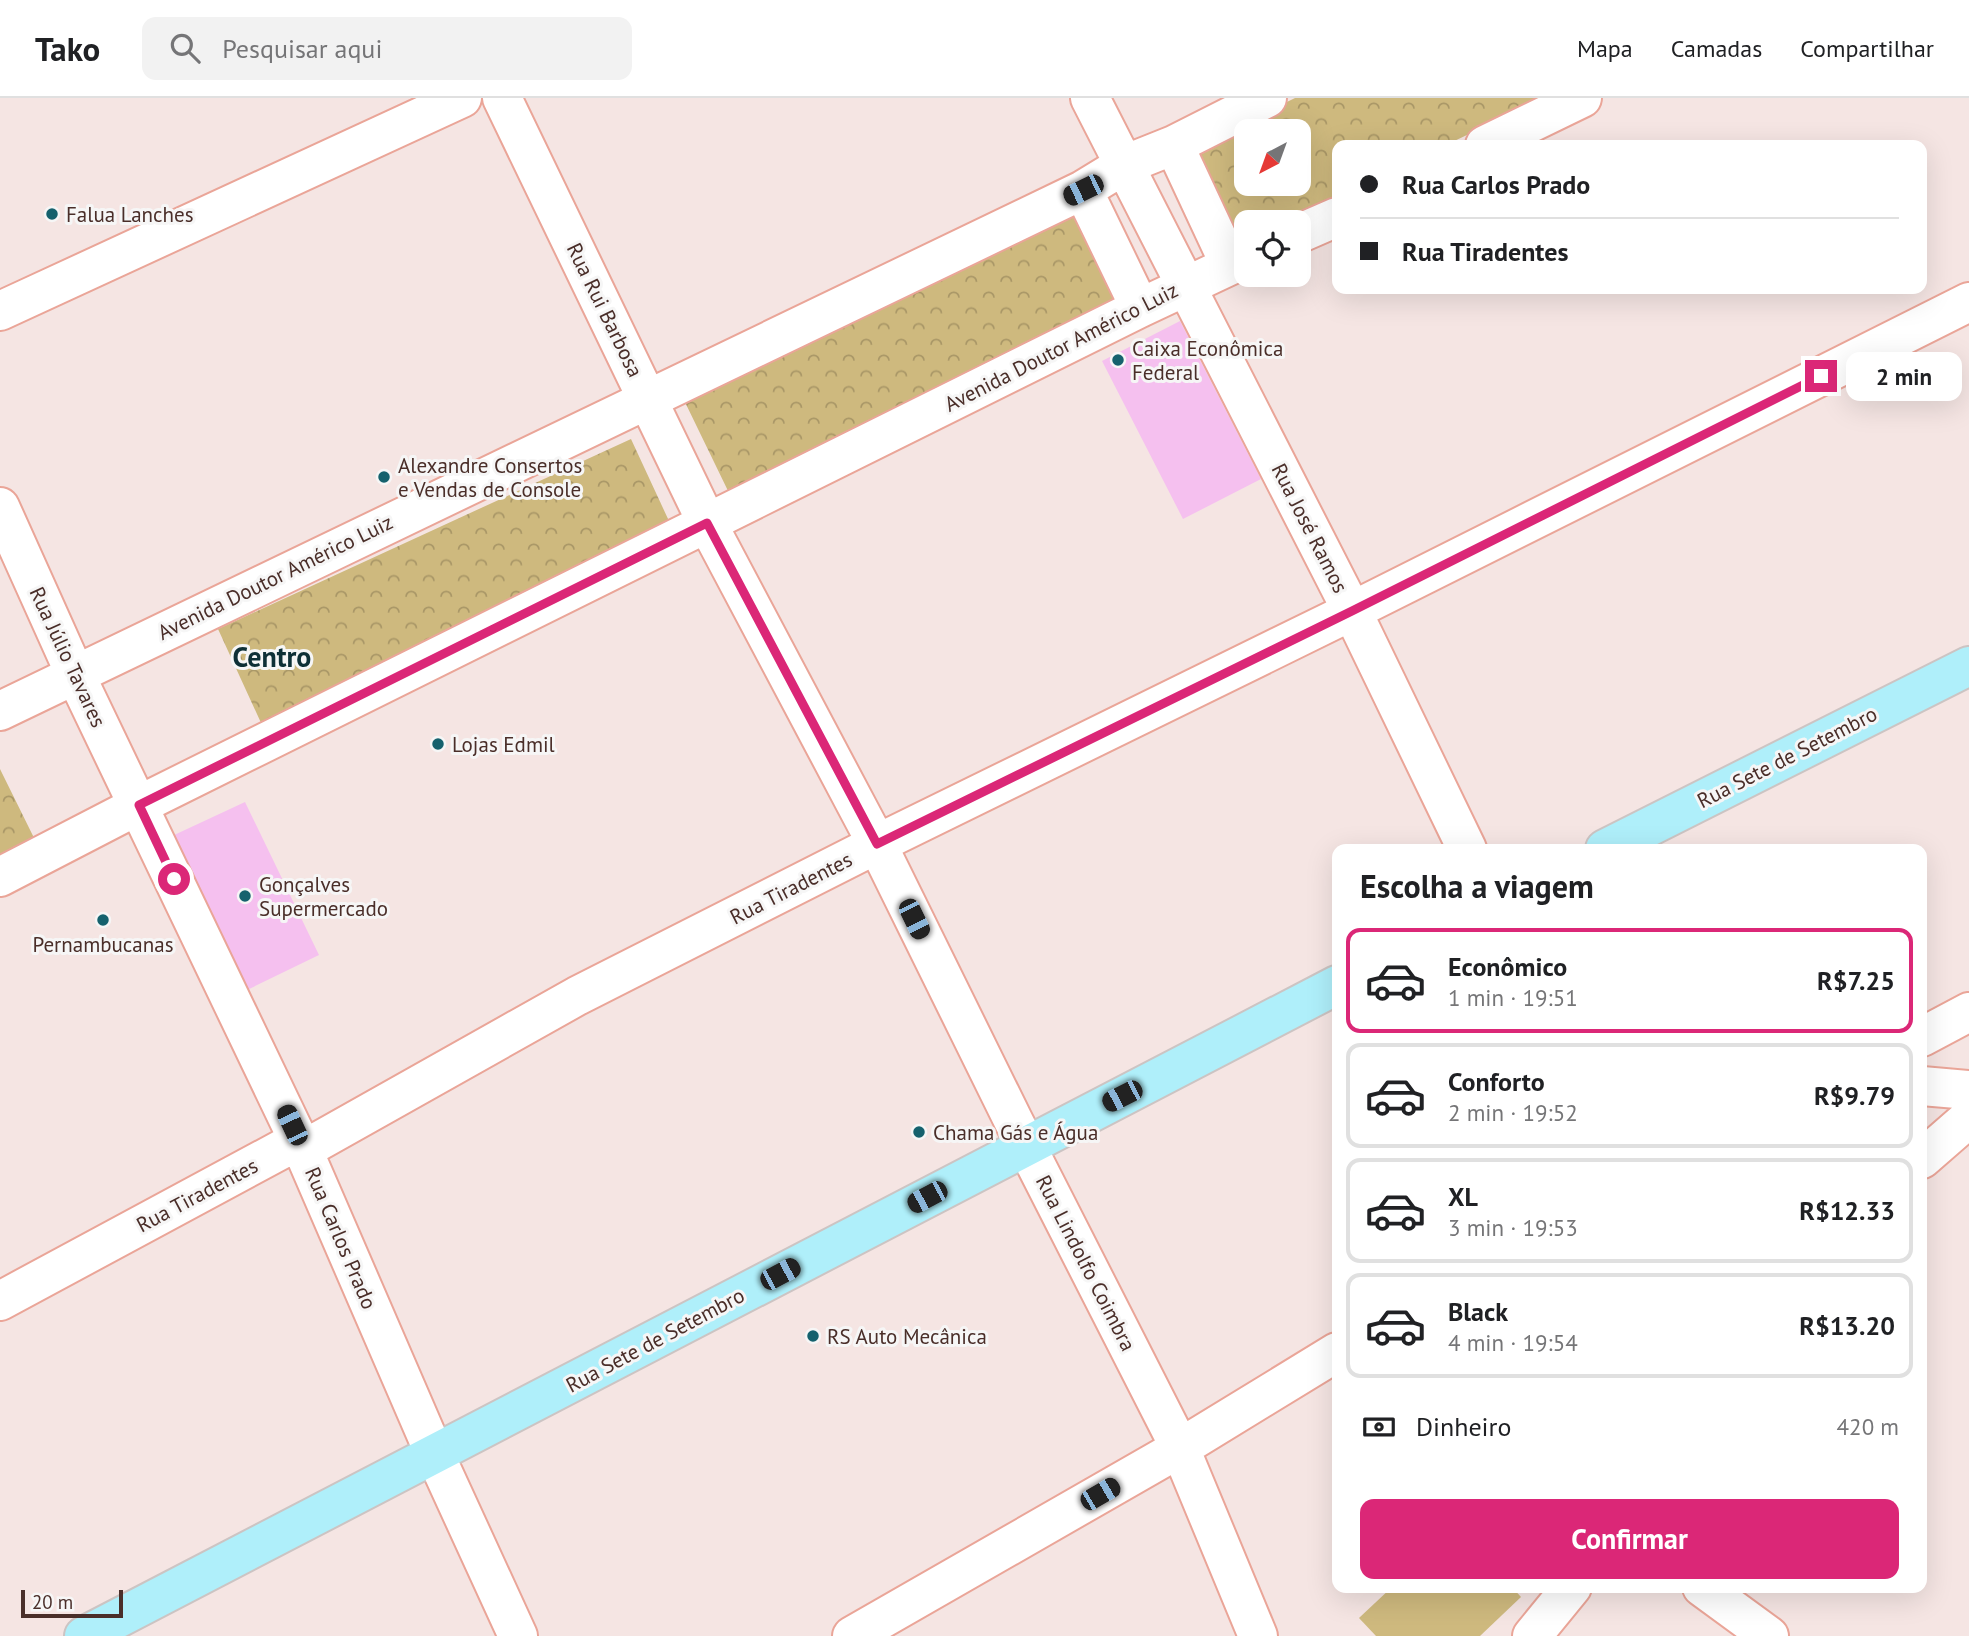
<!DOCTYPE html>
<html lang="pt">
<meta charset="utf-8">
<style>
:root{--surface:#fff;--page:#f2f2f2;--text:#202124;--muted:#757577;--line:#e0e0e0;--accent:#db2777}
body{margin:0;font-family:"PT Sans",sans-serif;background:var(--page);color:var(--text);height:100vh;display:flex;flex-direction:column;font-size:26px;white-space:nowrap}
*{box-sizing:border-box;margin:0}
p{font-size:23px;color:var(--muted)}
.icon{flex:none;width:38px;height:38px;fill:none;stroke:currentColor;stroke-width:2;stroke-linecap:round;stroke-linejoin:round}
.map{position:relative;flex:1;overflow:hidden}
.details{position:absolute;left:1332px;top:746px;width:595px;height:749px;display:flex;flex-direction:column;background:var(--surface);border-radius:14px;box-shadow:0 7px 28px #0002}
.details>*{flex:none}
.hud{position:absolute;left:1332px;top:42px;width:595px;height:154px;border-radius:14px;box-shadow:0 7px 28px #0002;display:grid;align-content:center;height:154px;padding:0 28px;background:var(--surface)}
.needle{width:46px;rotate:221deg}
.buttons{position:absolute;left:1234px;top:21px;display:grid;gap:14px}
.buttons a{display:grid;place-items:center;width:77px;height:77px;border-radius:14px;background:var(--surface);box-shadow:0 7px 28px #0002;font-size:35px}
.scale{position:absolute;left:21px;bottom:18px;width:102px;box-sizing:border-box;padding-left:7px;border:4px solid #4a2e29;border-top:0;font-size:19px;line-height:24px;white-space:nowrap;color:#4a2e29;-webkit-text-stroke:5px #f6f6f6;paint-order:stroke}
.end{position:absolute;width:32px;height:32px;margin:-16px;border:9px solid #db2777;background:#fff;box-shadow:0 0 0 4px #fff}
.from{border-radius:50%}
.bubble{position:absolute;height:49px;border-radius:14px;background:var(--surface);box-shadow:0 7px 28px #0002;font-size:23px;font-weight:600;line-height:49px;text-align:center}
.car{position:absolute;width:21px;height:42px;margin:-21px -10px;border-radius:9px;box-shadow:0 0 5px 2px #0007;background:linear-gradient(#222 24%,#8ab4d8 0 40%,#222 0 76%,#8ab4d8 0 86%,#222 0)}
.hud b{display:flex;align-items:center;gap:24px;height:66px;font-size:26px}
.hud b+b{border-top:2px solid var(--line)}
.hud i{width:18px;height:18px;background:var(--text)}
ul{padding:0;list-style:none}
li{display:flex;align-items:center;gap:21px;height:105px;margin:0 14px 10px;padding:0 14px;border:4px solid var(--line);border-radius:14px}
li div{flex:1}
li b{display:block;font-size:26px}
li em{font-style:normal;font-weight:600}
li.selected{border-color:var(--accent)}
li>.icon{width:63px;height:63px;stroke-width:1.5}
h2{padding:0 28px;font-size:32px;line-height:84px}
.pay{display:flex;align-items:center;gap:18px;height:77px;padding:0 28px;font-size:26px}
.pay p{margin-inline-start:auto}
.action{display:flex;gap:14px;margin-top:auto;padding:14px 28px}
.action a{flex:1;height:80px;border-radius:14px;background:var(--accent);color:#fff;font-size:28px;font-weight:600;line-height:80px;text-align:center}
header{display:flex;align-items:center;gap:42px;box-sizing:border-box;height:98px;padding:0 35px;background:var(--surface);border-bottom:2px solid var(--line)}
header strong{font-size:33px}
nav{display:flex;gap:38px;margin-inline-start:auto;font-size:24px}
.search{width:490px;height:63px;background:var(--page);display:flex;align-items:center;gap:18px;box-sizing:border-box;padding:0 24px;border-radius:14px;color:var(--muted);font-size:26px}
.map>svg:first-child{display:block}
.park{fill:url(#park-crowns);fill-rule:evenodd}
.pitch{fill:#ceb97e}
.building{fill:#f5c0ef}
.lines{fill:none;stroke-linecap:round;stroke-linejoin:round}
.minor-casing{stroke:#eaa598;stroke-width:42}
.major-casing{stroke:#ccc4c3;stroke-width:42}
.minor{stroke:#fff;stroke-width:38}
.major{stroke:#afeffa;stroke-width:38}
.route{stroke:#db2777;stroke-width:9}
.poi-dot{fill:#15616d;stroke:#f6f6f6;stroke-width:2.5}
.labels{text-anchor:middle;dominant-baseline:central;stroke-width:6;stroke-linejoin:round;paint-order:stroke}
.poi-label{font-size:21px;fill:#4a2e29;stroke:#f6f6f6;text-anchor:start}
.street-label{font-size:21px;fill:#4a2e29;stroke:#f6f6f6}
.district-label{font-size:28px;font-weight:bold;fill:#0e3036;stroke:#f6f6f6}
</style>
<header>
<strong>Tako</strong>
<div class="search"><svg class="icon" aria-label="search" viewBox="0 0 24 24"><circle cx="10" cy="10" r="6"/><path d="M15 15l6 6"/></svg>Pesquisar aqui</div>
<nav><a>Mapa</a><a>Camadas</a><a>Compartilhar</a></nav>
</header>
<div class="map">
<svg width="1969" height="1538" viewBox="0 0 1969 1538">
<defs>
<pattern id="park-crowns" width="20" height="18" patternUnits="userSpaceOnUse" patternTransform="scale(1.75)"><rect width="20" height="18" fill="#ceb97e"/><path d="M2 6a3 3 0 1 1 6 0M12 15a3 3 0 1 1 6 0" fill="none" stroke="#a99767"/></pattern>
</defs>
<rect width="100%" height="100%" fill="#f5e5e3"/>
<!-- park -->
<path class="park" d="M1295 0H1544L1446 47H1337V100L1287 124H1246V144L1240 147 1192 50ZM1246 33H1298V86H1246Z
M1073 109 1121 208 730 397 682 298Z
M631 341 675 436 262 627 218 531Z
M0 671 38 748 0 766Z"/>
<!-- pitch -->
<path class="pitch" d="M1392 1489H1512L1521 1499 1480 1538H1376L1359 1520Z"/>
<!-- building -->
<path class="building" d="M1180 223 1261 381 1183 421 1102 263Z
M245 704 319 857 245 893 172 738Z"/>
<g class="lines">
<defs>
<path id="minor" d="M502 0 707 425 877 746 1013 1022 1180 1350 1258 1538
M1090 0 1352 513 1467 751
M1174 47 1230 167
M1485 47 1582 0
M1083 92 1140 210
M1298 136 1337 119
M0 213 462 0
M0 409 75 576 303 1052 435 1357 518 1538
M0 613 1083 92 1124 67 1174 47 1267 0
M0 779 139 707 1140 210 1246 160
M1922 939 1969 914
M1922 988 1969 992
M1922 1061 1969 1020
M0 1203 286 1049 303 1052 577 898 877 746 1352 513 1969 204
M1702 1489 1769 1538
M852 1538 1180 1350 1337 1254
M1532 1538 1572 1489"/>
<path id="major" d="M1605 751 1969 568
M84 1538 1337 887"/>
</defs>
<!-- minor casing -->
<use href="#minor" class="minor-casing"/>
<!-- major casing -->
<use href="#major" class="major-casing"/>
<!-- minor -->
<use href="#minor" class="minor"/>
<!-- major -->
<use href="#major" class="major"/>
</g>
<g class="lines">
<!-- route -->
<path class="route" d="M174 781 139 707 707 425 877 746 1352 513 1821 278"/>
</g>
<!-- markers -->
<g class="poi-dot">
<circle cx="52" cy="116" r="7"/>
<circle cx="1118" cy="262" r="7"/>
<circle cx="384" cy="379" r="7"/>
<circle cx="438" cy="646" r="7"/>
<circle cx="245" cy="798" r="7"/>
<circle cx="103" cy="822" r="7"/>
<circle cx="919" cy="1034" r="7"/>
<circle cx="813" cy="1238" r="7"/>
</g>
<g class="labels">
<!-- poi labels -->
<g class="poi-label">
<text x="66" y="116">Falua Lanches</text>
<text x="1132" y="250">Caixa Econômica<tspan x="1132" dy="24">Federal</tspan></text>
<text x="398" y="367">Alexandre Consertos<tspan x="398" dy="24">e Vendas de Console</tspan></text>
<text x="452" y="646">Lojas Edmil</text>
<text x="259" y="786">Gonçalves<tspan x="259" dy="24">Supermercado</tspan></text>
<text x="103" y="846" text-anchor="middle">Pernambucanas</text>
<text x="933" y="1034">Chama Gás e Água</text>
<text x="827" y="1238">RS Auto Mecânica</text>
</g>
<!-- street labels -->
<g class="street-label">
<text transform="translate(605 212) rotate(64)">Rua Rui Barbosa</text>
<text transform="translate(1061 249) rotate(-27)">Avenida Doutor Américo Luiz</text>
<text transform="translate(1310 430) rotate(63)">Rua José Ramos</text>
<text transform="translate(275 479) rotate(-26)">Avenida Doutor Américo Luiz</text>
<text transform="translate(68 559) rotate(65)">Rua Júlio Tavares</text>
<text transform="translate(1787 659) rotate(-27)">Rua Sete de Setembro</text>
<text transform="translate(791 790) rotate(-27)">Rua Tiradentes</text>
<text transform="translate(197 1097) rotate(-28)">Rua Tiradentes</text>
<text transform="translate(341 1140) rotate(67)">Rua Carlos Prado</text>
<text transform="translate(1086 1165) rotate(63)">Rua Lindolfo Coimbra</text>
<text transform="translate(655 1242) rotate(-28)">Rua Sete de Setembro</text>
</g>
<!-- district labels -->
<g class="district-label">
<text x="272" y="558">Centro</text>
</g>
</g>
</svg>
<div class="buttons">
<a><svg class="needle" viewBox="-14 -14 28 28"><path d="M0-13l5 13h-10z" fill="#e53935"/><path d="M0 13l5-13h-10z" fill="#757577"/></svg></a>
<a><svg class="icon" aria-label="locate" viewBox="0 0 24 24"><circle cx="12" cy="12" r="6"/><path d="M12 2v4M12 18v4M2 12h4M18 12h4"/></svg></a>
</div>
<div class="scale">20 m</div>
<i class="end from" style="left:174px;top:781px"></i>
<i class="end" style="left:1821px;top:278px"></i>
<div class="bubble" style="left:1846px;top:254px;width:116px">2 min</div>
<i class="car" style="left:1083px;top:92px;rotate:244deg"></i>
<i class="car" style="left:914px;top:821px;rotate:154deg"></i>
<i class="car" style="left:1122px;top:998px;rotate:243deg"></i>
<i class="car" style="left:292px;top:1027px;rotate:335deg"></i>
<i class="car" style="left:927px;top:1099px;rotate:242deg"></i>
<i class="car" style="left:780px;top:1176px;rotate:62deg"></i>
<i class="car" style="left:1100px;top:1396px;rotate:60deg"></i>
<div class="hud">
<b><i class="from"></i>Rua Carlos Prado</b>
<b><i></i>Rua Tiradentes</b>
</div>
<section class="details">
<h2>Escolha a viagem</h2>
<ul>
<li class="selected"><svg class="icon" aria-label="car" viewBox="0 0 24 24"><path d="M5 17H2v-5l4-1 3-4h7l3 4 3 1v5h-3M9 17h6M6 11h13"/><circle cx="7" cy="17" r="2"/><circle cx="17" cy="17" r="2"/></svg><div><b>Econômico</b><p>1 min · 19:51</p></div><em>R$7.25</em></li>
<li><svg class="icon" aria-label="car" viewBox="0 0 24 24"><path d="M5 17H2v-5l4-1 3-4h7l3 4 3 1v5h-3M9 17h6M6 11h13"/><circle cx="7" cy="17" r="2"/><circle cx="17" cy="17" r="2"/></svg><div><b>Conforto</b><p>2 min · 19:52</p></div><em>R$9.79</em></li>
<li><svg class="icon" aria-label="car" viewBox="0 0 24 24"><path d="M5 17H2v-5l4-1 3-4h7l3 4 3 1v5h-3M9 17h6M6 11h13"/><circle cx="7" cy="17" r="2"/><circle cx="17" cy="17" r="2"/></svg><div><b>XL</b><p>3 min · 19:53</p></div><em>R$12.33</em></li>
<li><svg class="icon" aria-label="car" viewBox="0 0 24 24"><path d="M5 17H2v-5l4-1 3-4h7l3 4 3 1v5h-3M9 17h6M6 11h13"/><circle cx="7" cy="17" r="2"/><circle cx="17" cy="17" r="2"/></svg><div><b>Black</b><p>4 min · 19:54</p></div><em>R$13.20</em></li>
</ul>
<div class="pay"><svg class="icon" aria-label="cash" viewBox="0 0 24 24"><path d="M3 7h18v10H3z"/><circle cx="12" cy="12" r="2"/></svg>Dinheiro<p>420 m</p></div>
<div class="action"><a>Confirmar</a></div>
</section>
</div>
